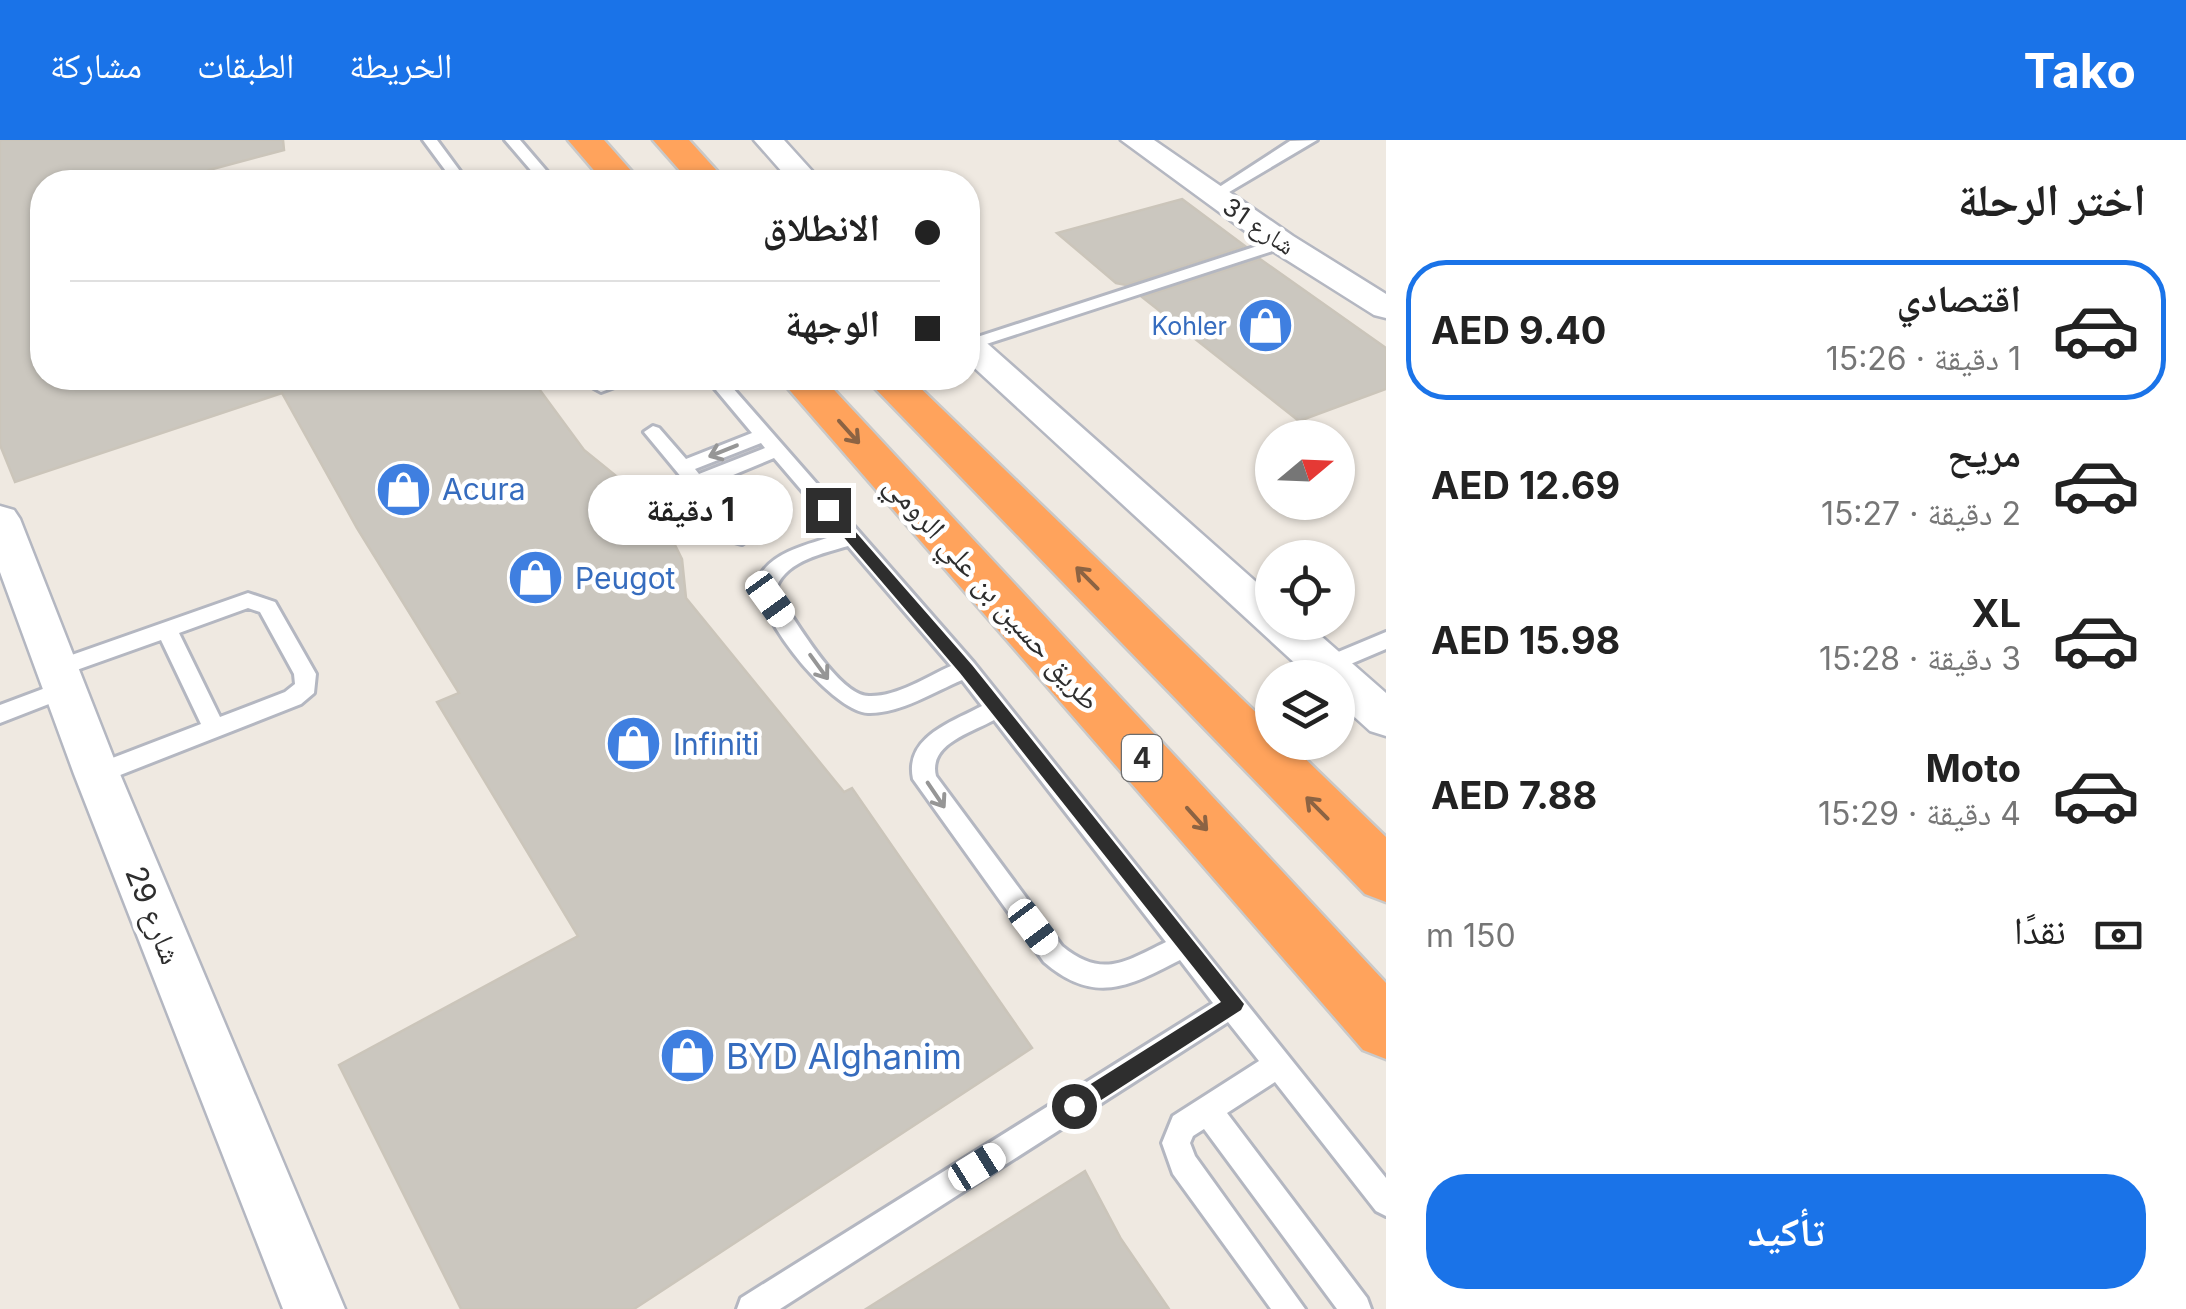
<!DOCTYPE html>
<html lang="ar">
<meta charset="utf-8">
<style>
:root{--surface:#fff;--page:#f6f6f6;--text:#222;--muted:#767676;--line:#e0e0e0;--accent:#1a73e8}
body{margin:0;font-family:Inter,"Noto Naskh Arabic",sans-serif;background:var(--page);color:var(--text);direction:rtl;height:100vh;display:flex;flex-direction:column;font-size:38px;white-space:nowrap}
*{box-sizing:border-box;margin:0}
p{font-size:32px;color:var(--muted)}
.icon{flex:none;width:55px;height:55px;fill:none;stroke:currentColor;stroke-width:2;stroke-linecap:round;stroke-linejoin:round}
.map{position:relative;flex:1;overflow:hidden;direction:ltr}
.details{display:flex;flex-direction:column;background:var(--surface);width:800px}
.details>*{flex:none}
.hud{position:absolute;left:30px;top:30px;width:950px;height:220px;border-radius:40px;box-shadow:0 2px 8px #0004;direction:rtl;display:grid;align-content:center;height:220px;padding:0 40px;background:var(--surface)}
.needle{width:65px;rotate:71deg}
.tools{position:absolute;left:1255px;top:280px;display:grid;gap:20px}
.tools a{display:grid;place-items:center;width:100px;height:100px;border-radius:50%;background:var(--surface);box-shadow:0 2px 8px #0004;font-size:50px}
.end{position:absolute;width:45px;height:45px;margin:-22px;border:12px solid #2e2e2e;background:#fff;box-shadow:0 0 0 5px #fff}
.from{border-radius:50%}
.bubble{position:absolute;height:70px;border-radius:35px;background:var(--surface);box-shadow:0 2px 8px #0004;font-size:32px;font-weight:700;line-height:70px;text-align:center;direction:rtl}
.car{position:absolute;width:30px;height:60px;margin:-30px -15px;border-radius:12px;box-shadow:0 0 8px 2px #0007;background:linear-gradient(#fff 24%,#345 0 40%,#fff 0 76%,#345 0 86%,#fff 0)}
.hud b{display:flex;align-items:center;gap:35px;height:95px;font-size:38px}
.hud b+b{border-top:2px solid var(--line)}
.hud i{width:25px;height:25px;background:var(--text)}
ul{padding:0;list-style:none}
li{display:flex;align-items:center;gap:30px;height:140px;margin:0 20px 15px;padding:0 20px;border:5px solid transparent;border-radius:40px}
li div{flex:1}
li b{display:block;font-size:38px}
li em{font-style:normal;font-weight:700}
li.current{border-color:var(--accent)}
li>.icon{width:90px;height:90px;stroke-width:1.5}
h2{padding:0 40px;font-size:45px;line-height:120px}
.pay{display:flex;align-items:center;gap:25px;height:110px;padding:0 40px;font-size:38px}
.pay p{margin-inline-start:auto}
.action{display:flex;gap:20px;margin-top:auto;padding:20px 40px}
.action a{flex:1;height:115px;border-radius:40px;background:var(--accent);color:#fff;font-size:40px;font-weight:700;line-height:115px;text-align:center}
header{display:flex;align-items:center;gap:60px;box-sizing:border-box;height:140px;padding:0 50px;background:var(--accent);color:#fff}
header strong{font-size:48px}
nav{display:flex;gap:55px;margin-inline-start:auto;font-size:35px}
main{display:flex;flex:1;min-height:0}
.map>svg:first-child{display:block}
.building{fill:#cbc7bf;stroke:#cbc5ba;stroke-width:2.5}
.lines{fill:none;stroke-linecap:round;stroke-linejoin:round}
.lane-casing{stroke:#b4b7c1;stroke-width:6}
.street-casing{stroke:#b4b7c1;stroke-width:5}
.highway-casing{stroke:#c9c9c9;stroke-width:5}
.lane{fill:#fff;fill-rule:evenodd}
.street{fill:#fff;fill-rule:evenodd}
.highway{fill:#ffa35c;fill-rule:evenodd}
.oneway{stroke:#8c6343}
.oneway2{stroke:#969696}
.route{fill:#2e2e2e}
.labels{text-anchor:middle;dominant-baseline:central;stroke-width:9;stroke-linejoin:round;paint-order:stroke}
.far-street-label{font-size:25px;fill:#2e2e2e;stroke:#fff}
.far-shop-label{font-size:25px;fill:#366cbe;stroke:#fff;text-anchor:end}
.shield{fill:#fff;stroke:#6d6d6d;stroke-width:2.5}
.shield-label{font-size:28px;font-weight:bold;fill:#2e2e2e}
.shop-label{font-size:30px;fill:#366cbe;stroke:#fff;text-anchor:start}
.street-label{font-size:30px;fill:#2e2e2e;stroke:#fff}
.near-shop-label{font-size:35px;fill:#366cbe;stroke:#fff;text-anchor:start}
</style>
<header>
<strong>Tako</strong>
<nav><a>الخريطة</a><a>الطبقات</a><a>مشاركة</a></nav>
</header>
<main>
<section class="details">
<h2>اختر الرحلة</h2>
<ul>
<li class="current"><svg class="icon" aria-label="car" viewBox="0 0 24 24"><path d="M5 17H2v-5l4-1 3-4h7l3 4 3 1v5h-3M9 17h6M6 11h13"/><circle cx="7" cy="17" r="2"/><circle cx="17" cy="17" r="2"/></svg><div><b>اقتصادي</b><p>1 دقيقة · 15:26</p></div><em>AED 9.40</em></li>
<li><svg class="icon" aria-label="car" viewBox="0 0 24 24"><path d="M5 17H2v-5l4-1 3-4h7l3 4 3 1v5h-3M9 17h6M6 11h13"/><circle cx="7" cy="17" r="2"/><circle cx="17" cy="17" r="2"/></svg><div><b>مريح</b><p>2 دقيقة · 15:27</p></div><em>AED 12.69</em></li>
<li><svg class="icon" aria-label="car" viewBox="0 0 24 24"><path d="M5 17H2v-5l4-1 3-4h7l3 4 3 1v5h-3M9 17h6M6 11h13"/><circle cx="7" cy="17" r="2"/><circle cx="17" cy="17" r="2"/></svg><div><b>XL</b><p>3 دقيقة · 15:28</p></div><em>AED 15.98</em></li>
<li><svg class="icon" aria-label="car" viewBox="0 0 24 24"><path d="M5 17H2v-5l4-1 3-4h7l3 4 3 1v5h-3M9 17h6M6 11h13"/><circle cx="7" cy="17" r="2"/><circle cx="17" cy="17" r="2"/></svg><div><b>Moto</b><p>4 دقيقة · 15:29</p></div><em>AED 7.88</em></li>
</ul>
<div class="pay"><svg class="icon" aria-label="cash" viewBox="0 0 24 24"><path d="M3 7h18v10H3z"/><circle cx="12" cy="12" r="2"/></svg>نقدًا<p>150 m</p></div>
<div class="action"><a>تأكيد</a></div>
</section>
<div class="map">
<svg width="1386" height="1169" viewBox="0 0 1386 1169">
<rect width="100%" height="100%" fill="#efe9e1"/>
<!-- building -->
<path class="building" d="M0 0H283L284 10 209 30 217 42H42V238H531L584 310 637 353 664 383 682 419 686 458 844 652 852 648 1032 908 634 1169H461L339 925 578 796 437 562 459 553 357 388 282 253 15 342 0 305Z
M1182 59 1245 106 1126 145 1116 143 1057 93Z
M1260 119 1386 208V249L1299 281 1142 157Z
M1085 1031 1121 1099 1169 1169H866Z"/>
<g class="lines">
<defs>
<path id="lane" d="M423 0H437L468 42H454Z
M505 0H520L556 42H541Z
M1317 0 1219 58 1207 55 1290 1Z
M1282 98 1288 100V106L968 210V200Z
M613 238H639L601 252 592 247Z
M706 238H724L974 523 1386 1038V1076L1376 1071 1275 942 1227 973 1367 1158 1371 1169H1337L1204 989 1193 996 1190 1003 1195 1016 1305 1169H1271L1173 1034 1162 1003 1173 976 1259 921 1228 882 780 1169H737L741 1158 1213 863 1180 820C1128 847 1094 865 1044 822L913 639C904 597 952 582 982 566L962 540C934 552 899 574 868 573 831 572 741 462 763 431 779 409 815 403 839 394L774 318 709 345 752 397 742 404 735 402 644 292 653 286 659 288 686 319 752 293ZM761 303 765 308 699 334 695 329ZM848 406 951 526C926 537 897 557 869 556 839 556 796 481 780 458L777 446C787 421 824 413 848 406ZM994 580 1166 802C1125 822 1102 839 1062 806L936 636C928 604 971 593 994 580Z
M248 453 275 462 316 534 314 553 301 564 105 641H89L85 634 89 627 201 584 161 500 57 537 49 535 46 529 49 523ZM248 468 260 472 294 534 295 544 285 552 220 577 179 493Z
M1386 492V509L1327 534 1316 526 1319 520Z
M64 541 72 543 75 549 72 555 0 583V565Z"/>
<path id="street" d="M754 0H784L822 42H791Z
M1121 0H1154L1293 96 1386 154V178L1374 175 1271 110Z
M968 194 980 197 1272 456V482H1305L1386 553V596L1370 591 1338 562V538H1311L968 222Z
M0 366 14 370 20 379 120 634 345 1169H283L74 634 0 432Z"/>
<path id="highway" d="M568 0H604L641 42H604Z
M653 0H689L727 42H690Z
M779 238H823L1386 843V919L1363 910Z
M865 238H910L1272 588V602H1288L1386 697V762L1365 754Z"/>
</defs>
<!-- lane casing -->
<use href="#lane" class="lane-casing"/>
<!-- street casing -->
<use href="#street" class="street-casing"/>
<!-- highway casing -->
<use href="#highway" class="highway-casing"/>
<!-- lane -->
<use href="#lane" class="lane"/>
<!-- street -->
<use href="#street" class="street"/>
<!-- highway -->
<use href="#highway" class="highway"/>
</g>
<!-- one-way arrows -->
<defs><path id="oneway-shaft" d="M-6 0H5M1.5-3L5.5 0L1.5 3" fill="none" stroke-width="1.6" stroke-linecap="round" stroke-linejoin="round" transform="scale(2.5)"/></defs>
<g class="oneway">
<use href="#oneway-shaft" transform="translate(849 292) rotate(48)"/>
<use href="#oneway-shaft" transform="translate(1087 438) rotate(-135)"/>
<use href="#oneway-shaft" transform="translate(1317 668) rotate(-135)"/>
<use href="#oneway-shaft" transform="translate(1197 679) rotate(48)"/>
</g>
<g class="oneway2">
<use href="#oneway-shaft" transform="translate(723 311) rotate(158)"/>
<use href="#oneway-shaft" transform="translate(819 527) rotate(54)"/>
<use href="#oneway-shaft" transform="translate(936 655) rotate(56)"/>
</g>
<!-- route -->
<path class="route" d="M823 366H833L972 525 1244 864 1241 870 1081 973H1067V959L1221 862 960 533 823 373Z"/>
<!-- icons -->
<defs>
<symbol id="shop-disc" viewBox="-11 -11 22 22"><circle r="9.5" fill="#3f7fe0" stroke="#fff"/><path d="M-5-2.5h2.3a2.7 3.5 0 0 1 5.4 0H5L5.5 6h-11ZM-1.5-2.5h3a1.5 2.3 0 0 0-3 0Z" fill="#fff"/></symbol>
</defs>
<g fill-rule="evenodd">
<use href="#shop-disc" x="1234" y="154" width="63" height="63"/>
<use href="#shop-disc" x="372" y="318" width="63" height="63"/>
<use href="#shop-disc" x="504" y="406" width="63" height="63"/>
<use href="#shop-disc" x="602" y="572" width="63" height="63"/>
<use href="#shop-disc" x="656" y="884" width="63" height="63"/>
</g>
<g class="labels">
<!-- far-street labels -->
<g class="far-street-label">
<text transform="translate(1259 86) rotate(34)">شارع 31</text>
</g>
<!-- far-shop labels -->
<g class="far-shop-label">
<text x="1227" y="186">Kohler</text>
</g>
<!-- shield labels -->
<rect class="shield" x="1122" y="595" width="40" height="46" rx="8"/>
<g class="shield-label">
<text x="1142" y="618">4</text>
</g>
<!-- shop labels -->
<g class="shop-label">
<text x="442" y="349">Acura</text>
<text x="575" y="438">Peugot</text>
<text x="673" y="604">Infiniti</text>
</g>
<!-- street labels -->
<g class="street-label">
<text transform="translate(993 452) rotate(48)">طريق حسين بن علي الرومي</text>
<text transform="translate(154 775) rotate(68)">شارع 29</text>
</g>
<!-- near-shop labels -->
<g class="near-shop-label">
<text x="726" y="916">BYD Alghanim</text>
</g>
</g>
</svg>
<div class="tools">
<a><svg class="needle" viewBox="-14 -14 28 28"><path d="M0-13l5 13h-10z" fill="#e53935"/><path d="M0 13l5-13h-10z" fill="#767676"/></svg></a>
<a><svg class="icon" aria-label="locate" viewBox="0 0 24 24"><circle cx="12" cy="12" r="6"/><path d="M12 2v4M12 18v4M2 12h4M18 12h4"/></svg></a>
<a><svg class="icon" aria-label="layers" viewBox="0 0 24 24"><path d="M12 4l9 5-9 5-9-5zM3 14l9 5 9-5"/></svg></a>
</div>
<i class="end from" style="left:1074px;top:966px"></i>
<i class="end" style="left:828px;top:370px"></i>
<div class="bubble" style="left:588px;top:335px;width:205px">1 دقيقة</div>
<i class="car" style="left:770px;top:459px;rotate:144deg"></i>
<i class="car" style="left:1033px;top:787px;rotate:143deg"></i>
<i class="car" style="left:977px;top:1027px;rotate:58deg"></i>
<div class="hud">
<b><i class="from"></i>الانطلاق</b>
<b><i></i>الوجهة</b>
</div>
</div>
</main>
